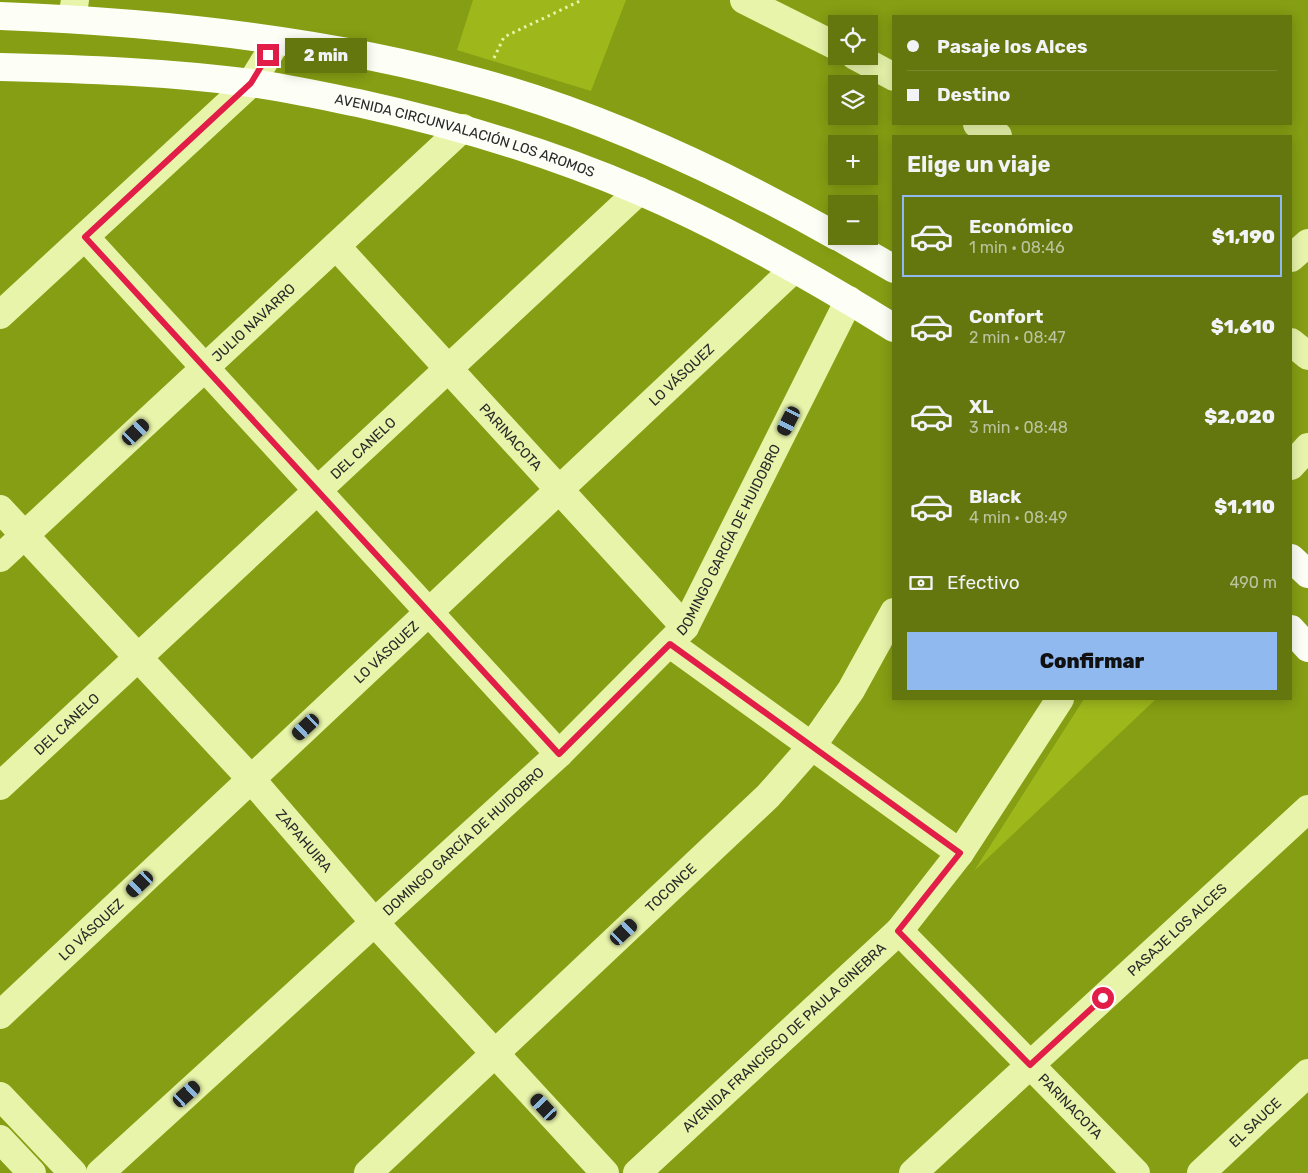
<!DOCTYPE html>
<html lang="es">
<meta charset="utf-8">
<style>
:root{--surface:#64760e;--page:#6c7e1c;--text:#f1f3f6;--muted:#bbc49e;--line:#78882e;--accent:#90b9f0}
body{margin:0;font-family:Rubik,sans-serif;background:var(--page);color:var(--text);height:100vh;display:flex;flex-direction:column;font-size:19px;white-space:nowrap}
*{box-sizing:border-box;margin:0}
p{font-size:16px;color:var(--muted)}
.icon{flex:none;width:28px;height:28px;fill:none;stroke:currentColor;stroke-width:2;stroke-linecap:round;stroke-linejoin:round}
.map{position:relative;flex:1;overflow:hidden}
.drawer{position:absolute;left:892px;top:135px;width:400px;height:565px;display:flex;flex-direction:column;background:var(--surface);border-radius:0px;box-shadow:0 2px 12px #0003}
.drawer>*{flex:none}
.top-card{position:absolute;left:892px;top:15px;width:400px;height:110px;border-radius:0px;box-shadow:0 2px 12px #0003;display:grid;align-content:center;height:110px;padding:0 15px;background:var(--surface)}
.tools{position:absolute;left:828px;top:15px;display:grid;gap:10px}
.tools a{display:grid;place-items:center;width:50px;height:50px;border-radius:0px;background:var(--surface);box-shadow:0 2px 12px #0003;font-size:25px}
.end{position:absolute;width:22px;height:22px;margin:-11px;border:6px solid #e11d48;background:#fff;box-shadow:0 0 0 2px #fff}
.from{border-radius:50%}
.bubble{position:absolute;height:35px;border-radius:0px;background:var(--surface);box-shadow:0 2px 12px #0003;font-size:16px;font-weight:800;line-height:35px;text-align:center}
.car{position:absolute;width:15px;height:30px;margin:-15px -8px;border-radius:6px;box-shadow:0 0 4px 1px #0007;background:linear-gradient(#222 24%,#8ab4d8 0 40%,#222 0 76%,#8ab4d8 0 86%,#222 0)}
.top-card b{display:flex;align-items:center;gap:18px;height:48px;font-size:19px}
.top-card b+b{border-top:1px solid var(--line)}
.top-card i{width:12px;height:12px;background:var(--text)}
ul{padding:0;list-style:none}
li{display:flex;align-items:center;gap:15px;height:82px;margin:0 10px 8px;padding:0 5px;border:2px solid transparent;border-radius:0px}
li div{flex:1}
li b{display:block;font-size:19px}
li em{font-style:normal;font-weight:800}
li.current{border-color:var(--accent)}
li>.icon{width:45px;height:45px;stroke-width:1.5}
h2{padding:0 15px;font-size:22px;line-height:60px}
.pay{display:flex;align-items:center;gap:12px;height:55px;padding:0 15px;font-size:19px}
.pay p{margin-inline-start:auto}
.primary-button{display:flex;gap:10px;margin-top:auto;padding:10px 15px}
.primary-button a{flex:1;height:58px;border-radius:0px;background:var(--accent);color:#111;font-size:20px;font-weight:800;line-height:58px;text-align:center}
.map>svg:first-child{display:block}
.green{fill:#9eb81b}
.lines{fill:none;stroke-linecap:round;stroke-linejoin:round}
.path{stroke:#e8f4aa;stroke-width:3;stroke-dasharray:2.5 4;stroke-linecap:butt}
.minor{stroke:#e8f4aa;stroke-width:28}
.major{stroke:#fdfff7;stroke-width:28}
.route{stroke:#e11d48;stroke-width:6}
.labels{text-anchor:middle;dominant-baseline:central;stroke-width:4.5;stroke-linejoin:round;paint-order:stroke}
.street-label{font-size:14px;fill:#292929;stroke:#859e13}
</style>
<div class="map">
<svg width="1308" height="1173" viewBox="0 0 1308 1173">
<rect width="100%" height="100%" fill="#859e13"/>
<!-- green -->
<path class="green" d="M473 0H626L591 91 457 50Z
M1084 699H1156L974 871Z"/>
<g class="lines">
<!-- path -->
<path class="path" d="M494 58 504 37 582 0"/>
<!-- minor -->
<g class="minor">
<path d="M744 0 836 46"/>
<path d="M72 19 75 0"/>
<path d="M855 56 894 77"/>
<path d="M977 124 998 136"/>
<path d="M85 237 559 754"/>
<path id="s1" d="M336 246 685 627"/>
<path d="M1291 258 1308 243"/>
<path d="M0 315 251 83 277 41"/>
<path d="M1291 342 1308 356"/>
<path d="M1291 466 1308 447"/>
<path id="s2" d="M0 509 251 779 375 923 605 1173"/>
<path id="s3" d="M0 558 463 128"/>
<path d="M670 644 960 853"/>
<path id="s4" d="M0 786 639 191"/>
<path id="s5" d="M899 931 1136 1173"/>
<path id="s6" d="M0 1015 794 269"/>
<path d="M0 1096 73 1173"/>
<path d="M0 1139 32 1173"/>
<path id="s7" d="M100 1173 559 754 685 627 849 300"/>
<path id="s8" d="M368 1173 768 796 812 746 851 690 894 612"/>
<path id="s9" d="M637 1173 899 931 960 853 1060 699"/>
<path id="s10" d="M913 1173 1308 809"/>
<path id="s11" d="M1201 1173 1308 1073"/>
</g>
<!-- major -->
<g class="major">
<path d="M0 16C158 22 330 40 482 83 606 117 724 173 836 236"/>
<path id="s12" d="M0 67C84 69 168 72 251 83 287 88 323 96 358 103 454 124 548 152 639 191 727 229 812 277 894 328"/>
<path d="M837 236 894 269"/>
<path d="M1291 558 1308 574"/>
<path d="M1291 629 1308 648"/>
</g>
</g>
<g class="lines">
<!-- route -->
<path class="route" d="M268 55 251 83 85 237 559 754 670 644 960 853 898 931 1030 1065 1103 998"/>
</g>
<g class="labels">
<!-- street labels -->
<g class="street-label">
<text stroke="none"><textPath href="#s12" startOffset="472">AVENIDA CIRCUNVALACIÓN LOS AROMOS</textPath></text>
<text stroke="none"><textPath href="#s3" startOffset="346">JULIO NAVARRO</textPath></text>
<text stroke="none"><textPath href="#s6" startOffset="935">LO VÁSQUEZ</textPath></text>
<text stroke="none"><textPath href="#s1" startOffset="259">PARINACOTA</textPath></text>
<text stroke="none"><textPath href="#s4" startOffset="496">DEL CANELO</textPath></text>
<text stroke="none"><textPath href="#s7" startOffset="898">DOMINGO GARCÍA DE HUIDOBRO</textPath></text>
<text stroke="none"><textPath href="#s6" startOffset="530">LO VÁSQUEZ</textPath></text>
<text stroke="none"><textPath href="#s4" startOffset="91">DEL CANELO</textPath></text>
<text stroke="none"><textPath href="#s2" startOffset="450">ZAPAHUIRA</textPath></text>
<text stroke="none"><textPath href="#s7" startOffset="492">DOMINGO GARCÍA DE HUIDOBRO</textPath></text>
<text stroke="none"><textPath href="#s8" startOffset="416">TOCONCE</textPath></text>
<text stroke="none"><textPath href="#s6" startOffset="125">LO VÁSQUEZ</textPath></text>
<text stroke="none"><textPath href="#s10" startOffset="359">PASAJE LOS ALCES</textPath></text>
<text stroke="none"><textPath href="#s9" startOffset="200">AVENIDA FRANCISCO DE PAULA GINEBRA</textPath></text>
<text stroke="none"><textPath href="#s5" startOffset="245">PARINACOTA</textPath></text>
<text stroke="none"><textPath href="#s11" startOffset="74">EL SAUCE</textPath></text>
</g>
</g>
</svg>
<div class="tools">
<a><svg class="icon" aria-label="locate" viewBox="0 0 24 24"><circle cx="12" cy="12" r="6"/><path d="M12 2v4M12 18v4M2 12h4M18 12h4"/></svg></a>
<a><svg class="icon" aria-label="layers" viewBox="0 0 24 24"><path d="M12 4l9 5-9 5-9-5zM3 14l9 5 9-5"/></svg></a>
<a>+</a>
<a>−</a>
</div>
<i class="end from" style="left:1103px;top:998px"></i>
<i class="end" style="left:268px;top:55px"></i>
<div class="bubble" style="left:285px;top:38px;width:82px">2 min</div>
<i class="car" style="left:789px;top:421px;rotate:207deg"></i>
<i class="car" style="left:136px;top:432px;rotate:47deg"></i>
<i class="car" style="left:306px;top:727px;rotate:227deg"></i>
<i class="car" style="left:140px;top:884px;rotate:227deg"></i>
<i class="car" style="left:624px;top:932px;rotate:47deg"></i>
<i class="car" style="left:187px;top:1094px;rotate:48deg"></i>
<i class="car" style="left:544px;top:1107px;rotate:317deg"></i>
<div class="top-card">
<b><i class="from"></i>Pasaje los Alces</b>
<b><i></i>Destino</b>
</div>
<section class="drawer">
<h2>Elige un viaje</h2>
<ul>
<li class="current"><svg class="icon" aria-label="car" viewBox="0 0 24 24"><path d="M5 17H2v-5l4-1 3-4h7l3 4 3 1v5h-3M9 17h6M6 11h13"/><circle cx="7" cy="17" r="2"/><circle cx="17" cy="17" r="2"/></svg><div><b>Económico</b><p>1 min · 08:46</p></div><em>$1,190</em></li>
<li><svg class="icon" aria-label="car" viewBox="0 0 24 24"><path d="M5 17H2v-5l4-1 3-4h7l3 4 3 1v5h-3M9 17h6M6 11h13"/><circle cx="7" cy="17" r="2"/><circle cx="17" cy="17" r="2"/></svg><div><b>Confort</b><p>2 min · 08:47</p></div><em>$1,610</em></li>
<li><svg class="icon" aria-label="car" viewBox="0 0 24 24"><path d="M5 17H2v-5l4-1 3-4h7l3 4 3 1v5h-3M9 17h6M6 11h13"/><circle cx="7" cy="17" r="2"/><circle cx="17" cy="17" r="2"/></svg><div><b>XL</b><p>3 min · 08:48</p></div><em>$2,020</em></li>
<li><svg class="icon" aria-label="car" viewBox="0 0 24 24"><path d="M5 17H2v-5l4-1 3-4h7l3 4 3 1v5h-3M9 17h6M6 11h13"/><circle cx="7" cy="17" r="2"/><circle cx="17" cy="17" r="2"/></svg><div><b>Black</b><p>4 min · 08:49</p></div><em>$1,110</em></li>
</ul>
<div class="pay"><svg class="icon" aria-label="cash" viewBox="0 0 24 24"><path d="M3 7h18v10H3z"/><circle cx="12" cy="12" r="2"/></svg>Efectivo<p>490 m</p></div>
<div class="primary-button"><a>Confirmar</a></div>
</section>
</div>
